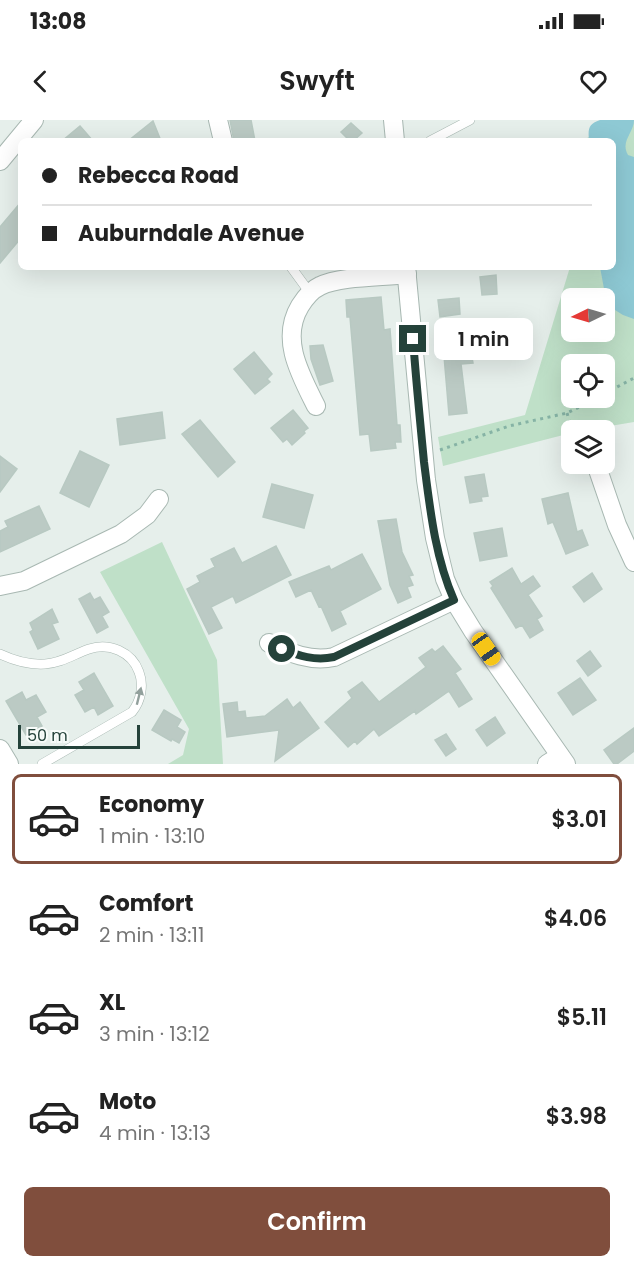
<!DOCTYPE html>
<meta charset="utf-8">
<style>
:root{--surface:#fff;--page:#f6f6f6;--text:#222;--muted:#767676;--line:#e0e0e0;--accent:#804e3d}
body{margin:0;font-family:Poppins,sans-serif;background:var(--page);color:var(--text);height:100vh;display:flex;flex-direction:column;font-size:22px;white-space:nowrap}
*{box-sizing:border-box;margin:0}
p{font-size:20px;color:var(--muted)}
.icon{flex:none;width:33px;height:33px;fill:none;stroke:currentColor;stroke-width:2;stroke-linecap:round;stroke-linejoin:round}
.map{position:relative;height:644px;overflow:hidden}
.panel{display:flex;flex-direction:column;background:var(--surface);flex:1}
.panel>*{flex:none}
.banner{position:absolute;left:18px;top:18px;width:598px;height:132px;border-radius:9px;box-shadow:0 6px 24px #0002;display:grid;align-content:center;height:132px;padding:0 24px;background:var(--surface)}
.needle{width:39px;rotate:265deg}
.tools{position:absolute;left:561px;top:168px;display:grid;gap:12px}
.tools a{display:grid;place-items:center;width:54px;height:54px;border-radius:9px;background:var(--surface);box-shadow:0 6px 24px #0002;font-size:30px}
.scale{position:absolute;left:18px;bottom:15px;width:122px;box-sizing:border-box;padding-left:6px;border:3px solid #24423a;border-top:0;font-size:16px;line-height:21px;white-space:nowrap;color:#24423a;-webkit-text-stroke:4px #f7fbf9;paint-order:stroke}
.end{position:absolute;width:27px;height:27px;margin:-14px;border:8px solid #24423a;background:#fff;box-shadow:0 0 0 3px #fff}
.from{border-radius:50%}
.bubble{position:absolute;height:42px;border-radius:9px;background:var(--surface);box-shadow:0 6px 24px #0002;font-size:20px;font-weight:600;line-height:42px;text-align:center}
.car{position:absolute;width:18px;height:36px;margin:-18px -9px;border-radius:8px;box-shadow:0 0 4px 2px #0007;background:linear-gradient(#f5c518 24%,#345 0 40%,#f5c518 0 76%,#345 0 86%,#f5c518 0)}
.banner b{display:flex;align-items:center;gap:21px;height:57px;font-size:22px}
.banner b+b{border-top:2px solid var(--line)}
.banner i{width:15px;height:15px;background:var(--text)}
ul{padding:10px 0 0;list-style:none}
li{display:flex;align-items:center;gap:18px;height:90px;margin:0 12px 9px;padding:0 12px;border:3px solid transparent;border-radius:9px}
li div{flex:1}
li b{display:block;font-size:22px}
li em{font-style:normal;font-weight:600}
li.current{border-color:var(--accent)}
li>.icon{width:54px;height:54px;stroke-width:1.5}
.cta{display:flex;gap:12px;margin-top:auto;padding:12px 24px}
.cta a{flex:1;height:69px;border-radius:9px;background:var(--accent);color:#fff;font-size:24px;font-weight:600;line-height:69px;text-align:center}
.status{display:flex;justify-content:space-between;align-items:center;height:42px;padding:0 30px;background:var(--surface);direction:ltr}
.status svg{height:16px;fill:currentColor}
header{display:flex;justify-content:space-between;align-items:center;height:78px;padding:0 24px;background:var(--surface);font-size:27px;font-weight:600}
.map>svg:first-child{display:block}
.green{fill:#bfe0c8;fill-rule:evenodd}
.water{fill:#8ec9d4}
.building{fill:#bbcac4;stroke:#b8c9c2;stroke-width:1.5}
.lines{fill:none;stroke-linecap:round;stroke-linejoin:round}
.service-casing{stroke:#a8b8b2;stroke-width:10}
.minor-casing{stroke:#a8b8b2;stroke-width:20}
.tertiary-casing{stroke:#a8b8b2;stroke-width:20}
.path{stroke:#86b3a5;stroke-width:3;stroke-dasharray:3 4.5;stroke-linecap:butt}
.service{stroke:#fff;stroke-width:9}
.minor{stroke:#fff;stroke-width:18}
.tertiary{stroke:#fff;stroke-width:18}
.oneway{fill:#92a09c}
.route{stroke:#24423a;stroke-width:8}
</style>
<div class="status"><b>13:08</b><svg viewBox="0 0 49 12"><path d="M0 12V9h3v3zM5 12V6h3v6zM10 12V3h3v9zM15 12V0h3v12zM26 1h20v11H26zM47 4h2v5h-2z"/></svg></div>
<header><svg class="icon" aria-label="back" viewBox="0 0 24 24"><path d="M15 5l-7 7 7 7"/></svg>Swyft<svg class="icon" aria-label="heart" viewBox="0 0 24 24"><path d="M12 20l-8-8c-3-5 5-10 8-4 3-6 11-1 8 4z"/></svg></header>
<div class="map">
<svg width="634" height="644" viewBox="0 0 634 644">
<rect width="100%" height="100%" fill="#e6efeb"/>
<!-- green -->
<path class="green" d="M629 0H634V302L586 310H572L571 313 443 346 438 317 525 295 570 147H614V21H587V18ZM572 178H604V212H572ZM572 244H604V278H572Z
M162 422 217 540 223 644H168L183 635 189 609 100 452Z"/>
<!-- water -->
<path class="water" d="M600 0H634C634 13 620 21 628 35L634 37V199L623 195 607 185 600 147H614V21H589C588 9 588 4 600 0Z"/>
<!-- building -->
<path class="building" d="M230 0H251L255 21H234Z
M153 1 161 21H128Z
M351 3 362 13 353 21H350L341 12Z
M80 6 93 21H62Z
M21 82V118L0 143V107Z
M496 155 497 174 482 175 480 157Z
M381 177 384 210 390 209 397 305H400L401 322H395L396 328 371 331 369 314 360 315 350 197H347L346 180Z
M459 178 460 194 440 197 438 180Z
M469 222 473 243 461 244 467 293 449 295 443 224Z
M323 225 333 261 320 265 311 239 310 226Z
M254 232 272 254 267 259 270 262 255 274 234 249Z
M293 290 308 308 304 311 305 313 292 325 287 319 283 322 271 308Z
M162 292 165 318 120 325 117 299Z
M200 300 235 342 218 357 182 314Z
M80 331 109 345 89 387 60 373Z
M0 336 17 349 0 372Z
M484 354 488 376 481 377 482 381 470 383 465 357Z
M272 364 313 375 304 408 263 397Z
M568 373 577 412 582 410 588 425 566 434 553 402 548 404 542 379Z
M39 386 50 409 0 432V411L8 407 5 401Z
M396 399 402 432 413 455 409 456 413 465 407 467 411 477 398 483 390 465 378 401Z
M502 408 507 436 480 441 474 413Z
M276 426 291 455 236 483 233 476 211 487 222 508 209 514 187 469 200 462 197 456 215 447 211 439 234 428 242 443Z
M362 434 381 469 340 491 346 504 332 511 321 486 319 487 311 470 296 477 289 462 329 446 331 450Z
M512 448 521 464 533 456 540 466 528 475 542 496 537 499 543 510 530 518 522 505 516 508 491 468 493 466 490 462Z
M592 453 602 469 584 482 573 467Z
M90 473 94 480 100 477 109 492 102 496 108 507 97 513 79 479Z
M52 489 58 502 52 504 59 519 38 529 30 512 33 510 30 503Z
M443 526 461 549 455 553 472 579 459 587 449 571 416 594 415 591 379 616 374 609 357 624 355 621 348 627 325 602 352 578 348 572 362 562 379 582 426 547 419 538 432 529 435 532Z
M590 531 601 546 588 556 577 541Z
M94 553 113 586 98 595 94 587 85 592 75 575 84 570 79 562Z
M580 558 596 580 573 595 558 573Z
M22 572 26 580 36 575 46 592 37 597 42 606 26 615 6 581Z
M287 579 293 588 300 582 319 608 275 641 279 610 227 617 223 584 237 582 238 592 245 591 246 598 265 596Z
M164 590 181 600 177 607 185 612 179 623 172 619 171 621 152 610Z
M495 597 505 613 487 626 476 610Z
M634 608V631L617 644H614L604 630Z
M446 614 456 629 446 636 435 620Z"/>
<g class="lines">
<defs>
<path id="service" d="M430 21 470 0
M291 147 310 173
M0 534C15 541 29 545 45 544 62 543 74 534 89 529 109 522 132 532 139 552 144 565 141 581 132 592L42 644"/>
<path id="minor" d="M218 0 223 21
M316 286C300 254 280 219 300 186 305 178 311 170 320 166 340 156 383 157 407 154
M596 344 617 405 634 442
M0 466 24 461 121 414 147 395 159 379
M269 523C290 533 310 542 334 537L454 480
M0 629 9 644
M547 644 560 636"/>
<path id="tertiary" d="M393 0 395 21
M0 41 34 0
M406 147 426 360 435 418 445 459 454 480 473 511 566 644"/>
</defs>
<!-- service casing -->
<use href="#service" class="service-casing"/>
<!-- minor casing -->
<use href="#minor" class="minor-casing"/>
<!-- tertiary casing -->
<use href="#tertiary" class="tertiary-casing"/>
<!-- path -->
<path class="path" d="M604 274 634 258
M567 293 572 310
M440 330 509 306 567 293 598 278"/>
<!-- service -->
<use href="#service" class="service"/>
<!-- minor -->
<use href="#minor" class="minor"/>
<!-- tertiary -->
<use href="#tertiary" class="tertiary"/>
</g>
<!-- one-way arrows -->
<defs><path id="oneway-solid" d="M-6-.8H1V-3.2L6.5 0L1 3.2V.8H-6Z" transform="scale(1.5)"/></defs>
<use class="oneway" href="#oneway-solid" transform="translate(139 576) rotate(-76)"/>
<g class="lines">
<!-- route -->
<path class="route" d="M282 529C299 536 315 541 334 537L454 480C435 437 430 389 424 342 420 301 416 260 413 219"/>
</g>
</svg>
<div class="tools">
<a><svg class="needle" viewBox="-14 -14 28 28"><path d="M0-13l5 13h-10z" fill="#e53935"/><path d="M0 13l5-13h-10z" fill="#767676"/></svg></a>
<a><svg class="icon" aria-label="locate" viewBox="0 0 24 24"><circle cx="12" cy="12" r="6"/><path d="M12 2v4M12 18v4M2 12h4M18 12h4"/></svg></a>
<a><svg class="icon" aria-label="layers" viewBox="0 0 24 24"><path d="M12 4l9 5-9 5-9-5zM3 14l9 5 9-5"/></svg></a>
</div>
<div class="scale">50 m</div>
<i class="end from" style="left:282px;top:529px"></i>
<i class="end" style="left:413px;top:219px"></i>
<div class="bubble" style="left:434px;top:198px;width:99px">1 min</div>
<i class="car" style="left:486px;top:529px;rotate:145deg"></i>
<div class="banner">
<b><i class="from"></i>Rebecca Road</b>
<b><i></i>Auburndale Avenue</b>
</div>
</div>
<section class="panel">
<ul>
<li class="current"><svg class="icon" aria-label="car" viewBox="0 0 24 24"><path d="M5 17H2v-5l4-1 3-4h7l3 4 3 1v5h-3M9 17h6M6 11h13"/><circle cx="7" cy="17" r="2"/><circle cx="17" cy="17" r="2"/></svg><div><b>Economy</b><p>1 min · 13:10</p></div><em>$3.01</em></li>
<li><svg class="icon" aria-label="car" viewBox="0 0 24 24"><path d="M5 17H2v-5l4-1 3-4h7l3 4 3 1v5h-3M9 17h6M6 11h13"/><circle cx="7" cy="17" r="2"/><circle cx="17" cy="17" r="2"/></svg><div><b>Comfort</b><p>2 min · 13:11</p></div><em>$4.06</em></li>
<li><svg class="icon" aria-label="car" viewBox="0 0 24 24"><path d="M5 17H2v-5l4-1 3-4h7l3 4 3 1v5h-3M9 17h6M6 11h13"/><circle cx="7" cy="17" r="2"/><circle cx="17" cy="17" r="2"/></svg><div><b>XL</b><p>3 min · 13:12</p></div><em>$5.11</em></li>
<li><svg class="icon" aria-label="car" viewBox="0 0 24 24"><path d="M5 17H2v-5l4-1 3-4h7l3 4 3 1v5h-3M9 17h6M6 11h13"/><circle cx="7" cy="17" r="2"/><circle cx="17" cy="17" r="2"/></svg><div><b>Moto</b><p>4 min · 13:13</p></div><em>$3.98</em></li>
</ul>
<div class="cta"><a>Confirm</a></div>
</section>
